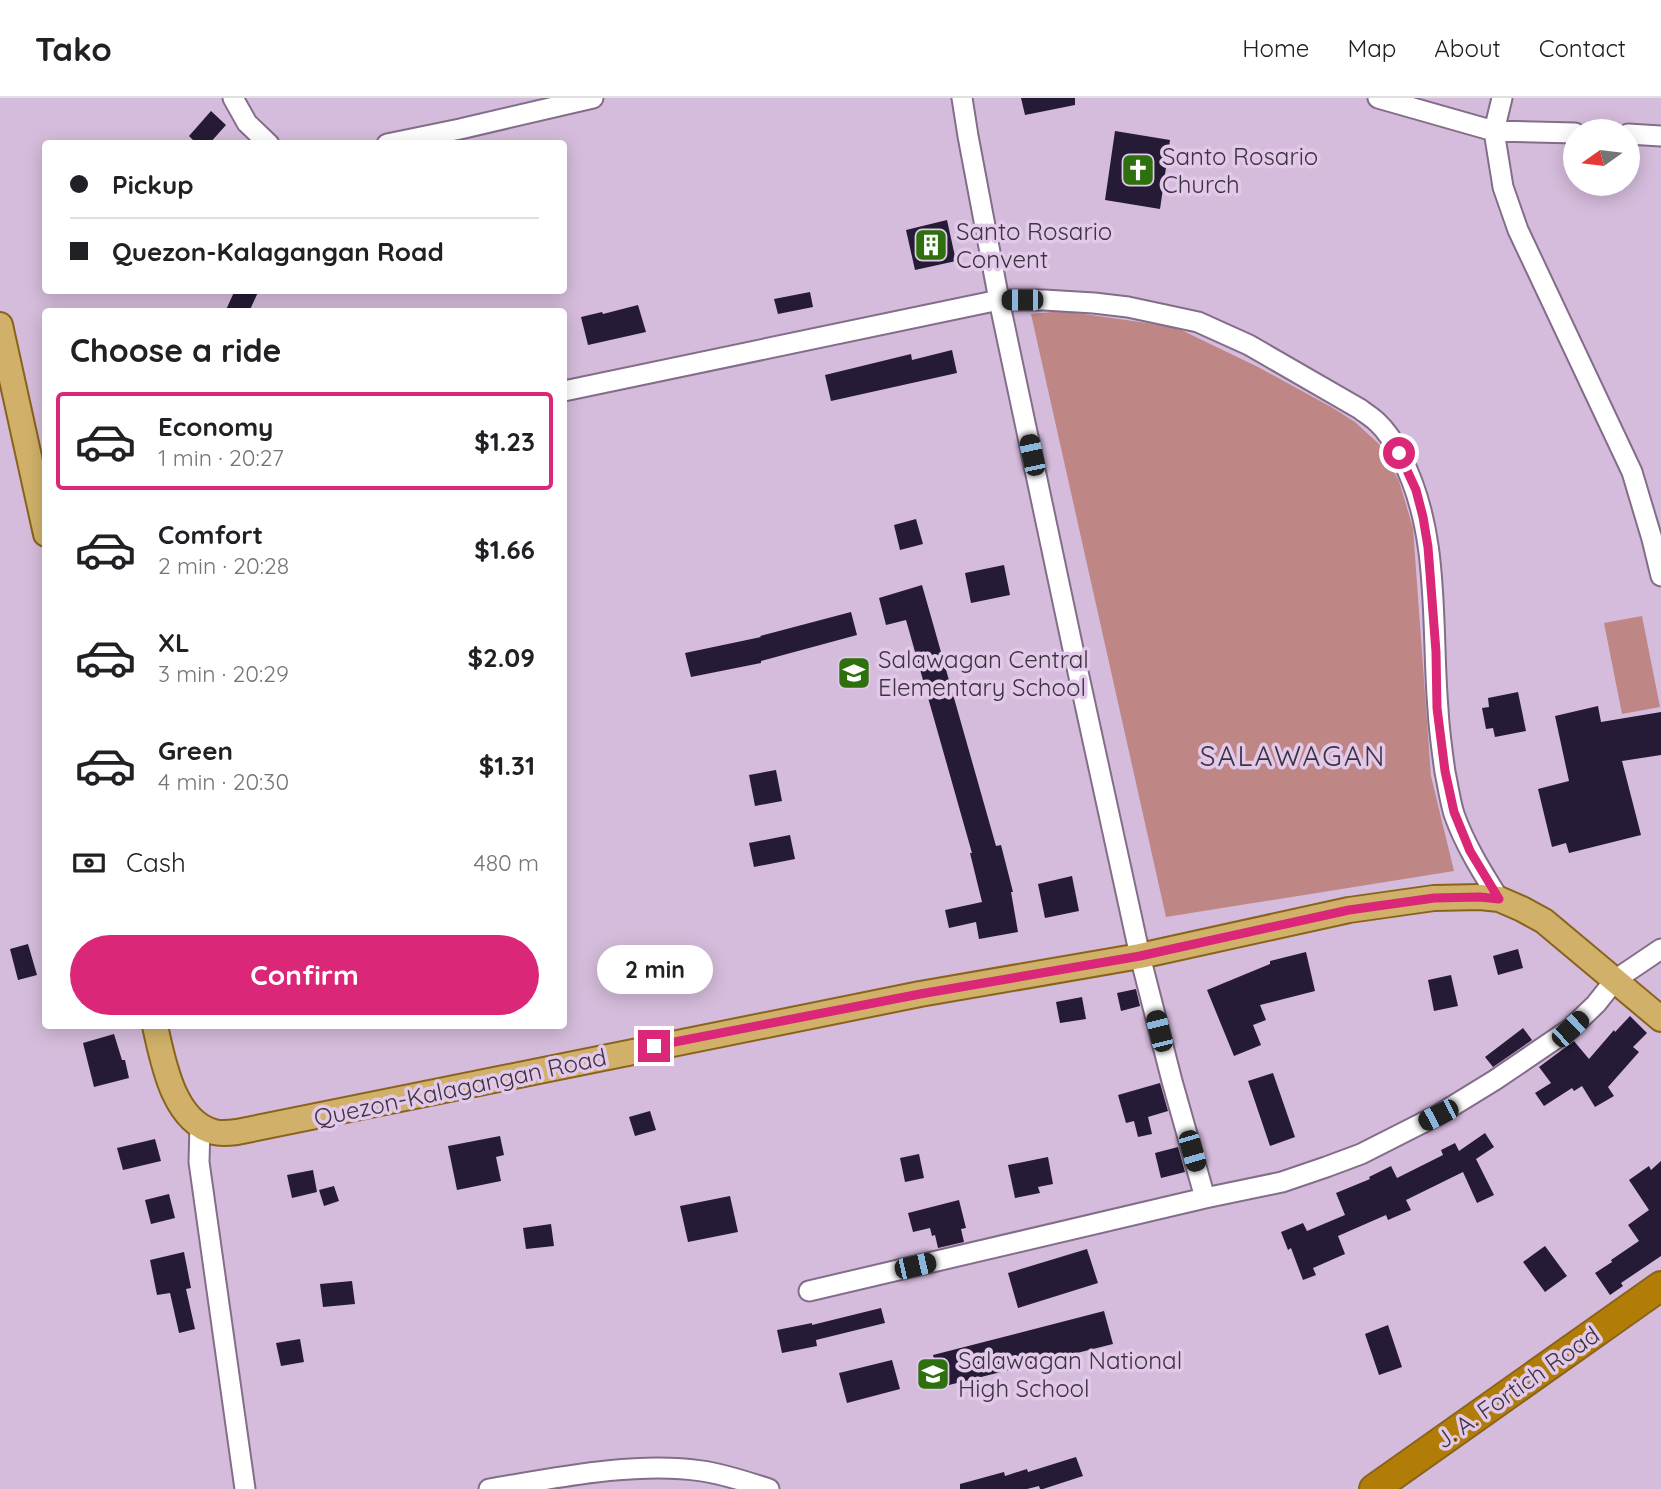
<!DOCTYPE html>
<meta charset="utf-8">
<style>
:root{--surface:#fff;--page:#f6f6f6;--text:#202124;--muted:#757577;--line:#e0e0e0;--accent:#db2777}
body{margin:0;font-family:Quicksand,sans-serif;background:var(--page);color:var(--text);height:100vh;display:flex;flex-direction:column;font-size:26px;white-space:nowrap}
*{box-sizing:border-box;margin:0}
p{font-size:23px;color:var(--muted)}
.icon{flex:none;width:38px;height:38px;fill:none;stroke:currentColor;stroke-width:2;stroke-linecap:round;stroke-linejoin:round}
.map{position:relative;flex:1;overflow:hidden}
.drawer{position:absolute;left:42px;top:210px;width:525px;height:721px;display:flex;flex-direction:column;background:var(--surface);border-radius:7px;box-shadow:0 4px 18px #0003}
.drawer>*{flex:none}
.top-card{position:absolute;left:42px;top:42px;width:525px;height:154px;border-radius:7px;box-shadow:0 4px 18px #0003;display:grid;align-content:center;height:154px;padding:0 28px;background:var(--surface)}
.needle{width:46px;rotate:256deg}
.controls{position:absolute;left:1563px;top:21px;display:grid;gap:14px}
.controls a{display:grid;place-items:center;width:77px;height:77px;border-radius:50%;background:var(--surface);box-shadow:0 4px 18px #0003;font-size:35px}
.end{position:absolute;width:32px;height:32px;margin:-16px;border:9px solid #db2777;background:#fff;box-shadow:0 0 0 4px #fff}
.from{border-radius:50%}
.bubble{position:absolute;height:49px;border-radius:24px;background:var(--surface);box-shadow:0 4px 18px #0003;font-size:23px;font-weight:700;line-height:49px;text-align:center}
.car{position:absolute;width:21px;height:42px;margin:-21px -10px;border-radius:9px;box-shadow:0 0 5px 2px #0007;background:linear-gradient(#222 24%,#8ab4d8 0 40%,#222 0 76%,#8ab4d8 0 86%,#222 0)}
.top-card b{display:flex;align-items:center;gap:24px;height:66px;font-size:26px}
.top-card b+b{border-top:2px solid var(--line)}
.top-card i{width:18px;height:18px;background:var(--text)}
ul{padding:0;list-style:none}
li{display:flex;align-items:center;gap:21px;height:98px;margin:0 14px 10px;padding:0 14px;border:4px solid transparent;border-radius:7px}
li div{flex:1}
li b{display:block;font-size:26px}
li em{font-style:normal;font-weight:700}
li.current{border-color:var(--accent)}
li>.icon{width:63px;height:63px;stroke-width:1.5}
h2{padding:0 28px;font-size:32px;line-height:84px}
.pay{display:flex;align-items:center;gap:18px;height:77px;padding:0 28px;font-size:26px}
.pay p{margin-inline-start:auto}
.action{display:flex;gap:14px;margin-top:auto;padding:14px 28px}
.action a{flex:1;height:80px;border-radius:42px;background:var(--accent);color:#fff;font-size:28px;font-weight:700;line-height:80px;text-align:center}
header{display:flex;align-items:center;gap:42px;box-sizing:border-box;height:98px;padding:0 35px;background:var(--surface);border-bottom:2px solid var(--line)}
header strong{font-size:33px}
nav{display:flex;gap:38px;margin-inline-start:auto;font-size:24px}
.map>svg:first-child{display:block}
.green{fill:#bf8686}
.building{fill:#251b36}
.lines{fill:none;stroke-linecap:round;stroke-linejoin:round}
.minor-casing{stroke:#836d8a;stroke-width:23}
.major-casing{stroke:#89631b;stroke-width:28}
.highway-casing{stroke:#89631b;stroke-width:32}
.minor{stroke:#fff;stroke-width:19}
.major{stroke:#d1b16a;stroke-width:24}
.highway{stroke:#b27d07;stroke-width:28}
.route{stroke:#db2777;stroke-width:9}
.labels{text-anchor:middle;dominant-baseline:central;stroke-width:7;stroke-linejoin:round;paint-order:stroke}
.poi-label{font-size:24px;fill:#3d3340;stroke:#e2c9e9;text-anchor:start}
.street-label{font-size:24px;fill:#3d3340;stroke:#e2c9e9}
.quarter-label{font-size:28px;letter-spacing:2px;fill:#3d3340;stroke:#e2c9e9}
</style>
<header>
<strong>Tako</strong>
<nav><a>Home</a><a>Map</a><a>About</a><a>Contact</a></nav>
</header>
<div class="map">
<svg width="1661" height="1391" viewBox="0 0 1661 1391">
<rect width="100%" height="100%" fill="#d5bcdc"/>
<!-- green -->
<path class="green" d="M1063 213 1175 229 1258 269 1333 310 1355 324 1379 346 1399 383 1413 430 1431 678 1454 773 1166 819 1031 216Z
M1642 518 1660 609 1622 616 1604 525Z"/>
<!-- building -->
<path class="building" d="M1021 0H1075V7L1025 17Z
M211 13 226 27 209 46H197L189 38Z
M1115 33 1170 42 1160 111 1105 102Z
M947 122 956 163 915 172 906 132Z
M235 192H259L249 214H225Z
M810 194 813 209 778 216 774 201Z
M638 207 646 234 588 247 581 219 602 214 603 216Z
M952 252 957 275 831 303 825 277 911 256 912 262Z
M916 421 923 446 900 452 894 427Z
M1004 467 1010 497 971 505 965 475Z
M922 487 996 748 1001 747 1013 794H1011L1018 834 979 841 976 824 949 830 945 812 982 804 970 755H972L906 522 886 527 879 500Z
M851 514 857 537 761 563V565L691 579 685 555 761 539 760 538Z
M1518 594 1526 633 1495 639 1493 630 1486 631 1482 610 1489 609 1488 600Z
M1598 608 1601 624 1661 614V657L1622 663 1641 737 1569 755 1566 745 1552 749 1538 691 1569 683 1555 618Z
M776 672 782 703 755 708 749 677Z
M790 737 795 761 754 769 749 745Z
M1072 778 1079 813 1045 820 1038 786Z
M28 846 37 877 18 882 10 851Z
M1518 851 1523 870 1498 877 1493 858Z
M1306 854 1315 893 1260 907 1266 922 1253 927 1261 947 1234 958 1207 892 1270 866V863Z
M1451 877 1458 908 1434 913 1428 882Z
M1136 891 1140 908 1121 913 1117 895Z
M1082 899 1086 921 1060 925 1056 904Z
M1630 918 1647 935 1633 949 1639 954 1608 989 1614 998 1595 1009 1582 988 1574 993 1572 990 1544 1008 1535 995 1551 985 1539 969 1574 943 1589 961 1614 932 1615 934Z
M1523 930 1532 942 1493 969 1485 959Z
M114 936 122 962H125L129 980 94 989 83 945Z
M1273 975 1295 1039 1270 1048 1248 983Z
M1160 985 1168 1013 1148 1019 1152 1036 1138 1039 1134 1023 1126 1025 1118 997Z
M650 1013 656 1032 635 1038 629 1019Z
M1485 1035 1494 1049 1476 1061 1494 1097 1477 1105 1463 1074 1406 1102 1411 1112 1388 1122 1386 1117 1338 1138 1345 1156 1313 1170 1316 1177 1303 1182 1291 1150 1288 1152 1281 1134 1303 1125 1307 1133 1345 1117 1336 1095 1370 1081 1369 1079 1391 1068 1397 1080 1443 1057 1441 1052 1455 1045 1459 1053Z
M500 1038 504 1057 496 1059 501 1083 457 1092 448 1048Z
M155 1041 161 1063 123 1072 117 1050Z
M1178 1049 1185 1074 1161 1080 1155 1055Z
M919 1056 924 1080 905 1084 900 1060Z
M1048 1059 1053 1086 1038 1089 1040 1095 1015 1100 1008 1067Z
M1661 1063V1158L1621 1185 1623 1188 1610 1197 1595 1175 1612 1164 1611 1162 1639 1143 1628 1127 1649 1112 1629 1082 1649 1068 1651 1072Z
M313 1072 317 1094 292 1100 287 1077Z
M334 1088 339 1103 324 1108 319 1092Z
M169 1096 175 1120 151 1126 145 1102Z
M730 1098 738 1134 688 1144 680 1108Z
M959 1102 966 1130 961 1131 964 1144 938 1150 935 1137 932 1138 930 1130 913 1134 908 1115Z
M551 1126 554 1148 526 1151 523 1130Z
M1545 1148 1567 1178 1545 1194 1523 1164Z
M1087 1151 1098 1185 1018 1210 1008 1175Z
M184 1154 191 1190 186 1191 195 1231 179 1235 170 1195 157 1197 150 1162Z
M352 1183 355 1206 323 1209 320 1186Z
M881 1210 885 1225 816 1242 817 1248 782 1255 777 1232 812 1225V1227Z
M1104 1213 1113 1246 941 1289 933 1257Z
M1388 1227 1402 1269 1379 1277 1365 1236Z
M300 1241 304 1264 281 1268 276 1245Z
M892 1262 900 1291 847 1305 839 1275Z
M1076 1359 1083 1378 1043 1391H1040L1039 1388 1027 1391H960V1386L1004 1374 1005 1378 1027 1371 1028 1374Z"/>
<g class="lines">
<defs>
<path id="minor" d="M233 0 247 25 269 46
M962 0 968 38 999 202 1073 551 1140 858 1172 983 1205 1100 1282 1084 1326 1069 1361 1056 1438 1017 1495 982 1570 931 1596 906 1615 882 1661 851
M1378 0 1494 33 1575 35
M1502 0 1494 33 1503 89 1518 132 1632 374 1652 441 1661 478
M1628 36 1661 38
M387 46 460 31 593 0
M564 293 999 202H1044L1094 205 1128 209 1198 224 1249 247 1360 311C1365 315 1372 319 1377 324 1388 334 1395 346 1401 359 1441 435 1431 528 1438 611 1439 632 1442 653 1445 674 1448 688 1450 703 1454 716 1465 747 1482 774 1499 801
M200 1028 199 1064 245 1391
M809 1193 1205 1100
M489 1391C555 1380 636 1363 702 1373 724 1376 747 1384 769 1391"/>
<path id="major" d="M0 227 46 436
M155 928C163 963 173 1023 214 1034 221 1036 229 1035 237 1034L920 896 1140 858 1349 812 1434 800 1480 799 1499 801 1522 811 1544 823 1661 921"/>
<path id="highway" d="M1374 1391 1661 1188"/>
</defs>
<!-- minor casing -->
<use href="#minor" class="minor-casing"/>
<!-- major casing -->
<use href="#major" class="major-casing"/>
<!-- highway casing -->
<use href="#highway" class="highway-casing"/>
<!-- minor -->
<use href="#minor" class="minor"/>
<!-- major -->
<use href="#major" class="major"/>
<!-- highway -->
<use href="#highway" class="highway"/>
</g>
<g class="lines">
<!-- route -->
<path class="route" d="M654 948 920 896 1140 858 1349 812 1434 800 1480 799 1499 801 1470 753 1454 714 1445 673 1437 610 1436 554 1428 449 1423 419 1416 392 1399 355"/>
</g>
<!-- icons -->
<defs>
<symbol id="church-square" viewBox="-11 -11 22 22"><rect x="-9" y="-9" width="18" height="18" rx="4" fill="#2d700d" stroke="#e2c9e9"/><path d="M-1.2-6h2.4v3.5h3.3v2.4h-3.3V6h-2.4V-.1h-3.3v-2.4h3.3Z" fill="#fff"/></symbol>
<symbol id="building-square" viewBox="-11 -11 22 22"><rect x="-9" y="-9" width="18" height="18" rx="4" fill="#2d700d" stroke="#e2c9e9"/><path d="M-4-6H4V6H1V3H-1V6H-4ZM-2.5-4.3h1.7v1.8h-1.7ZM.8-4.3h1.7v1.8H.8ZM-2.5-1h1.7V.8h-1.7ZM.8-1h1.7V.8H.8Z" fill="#fff"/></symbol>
<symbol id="school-square" viewBox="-11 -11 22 22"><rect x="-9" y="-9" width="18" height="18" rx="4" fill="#2d700d" stroke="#e2c9e9"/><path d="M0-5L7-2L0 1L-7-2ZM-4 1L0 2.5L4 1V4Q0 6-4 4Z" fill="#fff"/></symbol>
</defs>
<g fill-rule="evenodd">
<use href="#church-square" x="1119" y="53" width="38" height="38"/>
<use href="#building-square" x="912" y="128" width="38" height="38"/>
<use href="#school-square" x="835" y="556" width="38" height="38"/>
<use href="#school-square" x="914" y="1257" width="38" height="38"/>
</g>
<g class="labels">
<!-- poi labels -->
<g class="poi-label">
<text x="1162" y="58">Santo Rosario<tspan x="1162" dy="28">Church</tspan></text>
<text x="956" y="133">Santo Rosario<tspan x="956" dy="28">Convent</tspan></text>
<text x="878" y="561">Salawagan Central<tspan x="878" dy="28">Elementary School</tspan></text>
<text x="958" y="1262">Salawagan National<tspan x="958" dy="28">High School</tspan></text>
</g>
<!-- street labels -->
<g class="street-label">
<text transform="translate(460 989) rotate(-12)">Quezon-Kalagangan Road</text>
<text transform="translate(1517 1289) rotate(-35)">J. A. Fortich Road</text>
</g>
<!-- quarter labels -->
<g class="quarter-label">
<text x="1293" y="657">SALAWAGAN</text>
</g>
</g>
</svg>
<div class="controls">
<a><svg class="needle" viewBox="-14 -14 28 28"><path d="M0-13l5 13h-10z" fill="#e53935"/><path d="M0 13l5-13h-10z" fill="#757577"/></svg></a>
</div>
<i class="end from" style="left:1399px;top:355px"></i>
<i class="end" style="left:654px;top:948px"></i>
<div class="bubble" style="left:597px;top:847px;width:116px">2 min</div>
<i class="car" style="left:1022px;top:202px;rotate:270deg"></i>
<i class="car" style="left:1032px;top:357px;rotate:348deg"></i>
<i class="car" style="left:1570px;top:931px;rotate:47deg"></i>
<i class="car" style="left:1159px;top:933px;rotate:346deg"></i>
<i class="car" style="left:1438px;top:1017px;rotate:243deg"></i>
<i class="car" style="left:1192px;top:1053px;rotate:164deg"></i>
<i class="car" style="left:915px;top:1168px;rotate:77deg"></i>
<div class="top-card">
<b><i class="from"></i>Pickup</b>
<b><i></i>Quezon-Kalagangan Road</b>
</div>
<section class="drawer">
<h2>Choose a ride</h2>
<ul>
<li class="current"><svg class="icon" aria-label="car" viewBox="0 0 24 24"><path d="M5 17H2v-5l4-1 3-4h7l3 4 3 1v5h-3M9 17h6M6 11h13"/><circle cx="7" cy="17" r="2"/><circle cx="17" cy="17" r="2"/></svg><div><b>Economy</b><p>1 min · 20:27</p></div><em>$1.23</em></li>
<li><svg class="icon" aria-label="car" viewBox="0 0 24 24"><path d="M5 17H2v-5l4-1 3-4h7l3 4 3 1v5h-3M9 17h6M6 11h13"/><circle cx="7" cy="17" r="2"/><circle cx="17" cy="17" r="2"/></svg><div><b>Comfort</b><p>2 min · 20:28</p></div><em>$1.66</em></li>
<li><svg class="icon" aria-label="car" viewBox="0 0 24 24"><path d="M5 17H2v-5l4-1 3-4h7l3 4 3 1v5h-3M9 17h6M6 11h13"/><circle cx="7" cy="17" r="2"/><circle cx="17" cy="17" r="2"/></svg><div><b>XL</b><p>3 min · 20:29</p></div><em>$2.09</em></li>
<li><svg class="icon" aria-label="car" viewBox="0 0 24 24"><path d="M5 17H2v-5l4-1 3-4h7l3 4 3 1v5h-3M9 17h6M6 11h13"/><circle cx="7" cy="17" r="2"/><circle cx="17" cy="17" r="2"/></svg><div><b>Green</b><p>4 min · 20:30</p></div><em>$1.31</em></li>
</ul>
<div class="pay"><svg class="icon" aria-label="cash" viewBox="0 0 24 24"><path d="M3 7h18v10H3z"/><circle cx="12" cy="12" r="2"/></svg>Cash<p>480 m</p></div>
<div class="action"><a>Confirm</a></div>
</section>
</div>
